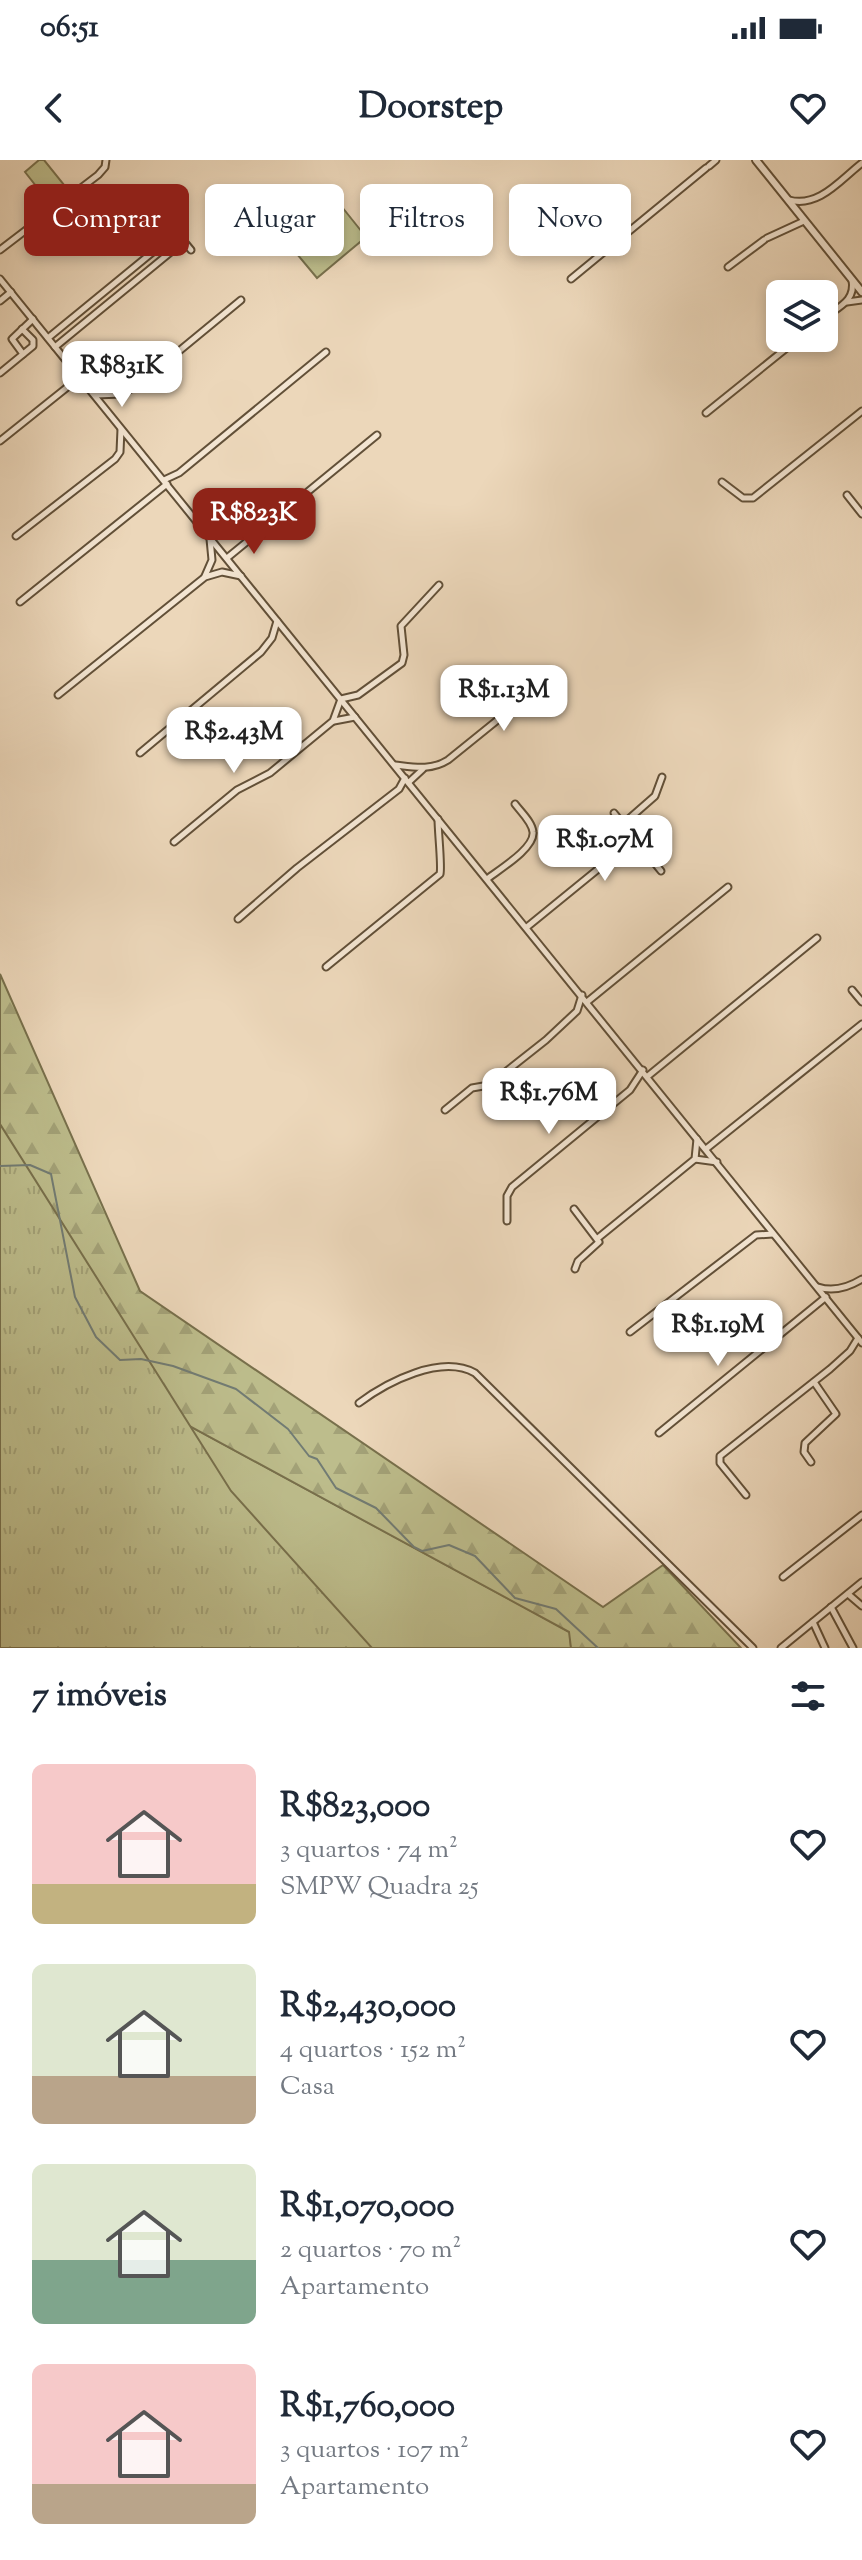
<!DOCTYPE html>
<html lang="pt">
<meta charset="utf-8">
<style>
:root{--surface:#fff;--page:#f6f6f7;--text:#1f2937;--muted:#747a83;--accent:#8f2418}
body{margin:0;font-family:"Sorts Mill Goudy",serif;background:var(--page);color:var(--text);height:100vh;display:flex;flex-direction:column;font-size:30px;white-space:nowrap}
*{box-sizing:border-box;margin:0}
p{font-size:26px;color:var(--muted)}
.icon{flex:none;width:44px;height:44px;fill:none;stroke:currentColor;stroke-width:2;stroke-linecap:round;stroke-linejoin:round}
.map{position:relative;height:1488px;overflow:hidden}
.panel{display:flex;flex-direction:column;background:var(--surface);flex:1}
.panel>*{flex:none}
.top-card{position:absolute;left:24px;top:24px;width:814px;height:72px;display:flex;gap:16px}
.tools{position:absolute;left:766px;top:120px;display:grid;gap:16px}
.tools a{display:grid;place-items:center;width:72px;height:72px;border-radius:12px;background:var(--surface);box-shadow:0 4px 12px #0003;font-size:40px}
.price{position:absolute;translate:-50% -68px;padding:0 18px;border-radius:16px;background:#fff;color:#222;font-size:26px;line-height:52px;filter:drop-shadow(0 2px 4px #0008)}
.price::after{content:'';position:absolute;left:50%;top:48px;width:24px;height:18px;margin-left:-12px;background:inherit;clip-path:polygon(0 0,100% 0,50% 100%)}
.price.current{background:var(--accent);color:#fff}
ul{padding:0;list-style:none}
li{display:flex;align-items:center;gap:24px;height:200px;padding:0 32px}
li span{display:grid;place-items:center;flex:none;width:224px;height:160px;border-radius:12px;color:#555}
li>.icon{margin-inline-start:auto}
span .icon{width:96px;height:96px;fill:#fffc;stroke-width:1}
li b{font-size:34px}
h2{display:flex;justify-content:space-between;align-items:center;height:96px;padding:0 32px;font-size:34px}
.chip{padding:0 28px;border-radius:12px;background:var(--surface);box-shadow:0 4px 12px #0003;font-size:28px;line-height:72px}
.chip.current{background:var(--accent);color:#fff}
.status{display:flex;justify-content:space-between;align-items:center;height:56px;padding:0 40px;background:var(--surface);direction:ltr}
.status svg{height:22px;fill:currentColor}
header{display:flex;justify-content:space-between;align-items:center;height:104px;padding:0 32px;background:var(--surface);font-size:36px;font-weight:800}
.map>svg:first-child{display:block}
</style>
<div class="status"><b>06:51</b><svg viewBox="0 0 49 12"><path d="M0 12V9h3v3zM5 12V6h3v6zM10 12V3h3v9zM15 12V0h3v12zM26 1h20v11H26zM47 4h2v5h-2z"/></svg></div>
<header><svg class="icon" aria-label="back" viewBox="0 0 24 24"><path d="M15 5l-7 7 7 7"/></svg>Doorstep<svg class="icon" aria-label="heart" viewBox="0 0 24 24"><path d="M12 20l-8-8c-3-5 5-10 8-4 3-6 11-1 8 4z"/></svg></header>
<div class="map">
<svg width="862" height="1488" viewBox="0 0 862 1488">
<defs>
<pattern id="forest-firs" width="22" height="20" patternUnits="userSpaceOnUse" patternTransform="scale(2)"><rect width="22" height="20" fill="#bdbd8c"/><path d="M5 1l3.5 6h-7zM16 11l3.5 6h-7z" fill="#a3a278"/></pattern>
<pattern id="park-tufts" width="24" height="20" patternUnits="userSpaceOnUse" patternTransform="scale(2)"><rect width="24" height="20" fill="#bdbd8c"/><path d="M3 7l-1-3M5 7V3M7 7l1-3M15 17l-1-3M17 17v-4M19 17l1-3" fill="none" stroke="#a3a278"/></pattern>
</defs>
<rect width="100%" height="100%" fill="#ecd7ba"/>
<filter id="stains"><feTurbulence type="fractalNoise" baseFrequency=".0025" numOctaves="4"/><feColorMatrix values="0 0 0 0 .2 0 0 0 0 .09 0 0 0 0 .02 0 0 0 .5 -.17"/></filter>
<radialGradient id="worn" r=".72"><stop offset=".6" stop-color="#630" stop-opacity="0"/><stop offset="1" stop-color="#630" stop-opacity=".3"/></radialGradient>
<!-- green -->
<g fill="#bdbd8c" stroke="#78704c" stroke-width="2">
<polygon points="39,0 44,0 69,31 51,45 25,12"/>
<polygon points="342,47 366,77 317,118 292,88"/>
<polygon points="103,1219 570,1472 571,1488 0,1488"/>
</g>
<!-- forest -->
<polygon fill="url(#forest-firs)" stroke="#78704c" stroke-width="2" points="0,814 140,1131 603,1447 663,1405 741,1488 571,1488 569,1472 103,1219 0,1227"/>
<!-- park -->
<polygon fill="url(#park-tufts)" stroke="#78704c" stroke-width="2" points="0,964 231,1331 372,1488 0,1488"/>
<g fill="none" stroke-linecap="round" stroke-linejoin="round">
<!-- stream -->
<polyline stroke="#727c74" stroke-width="2" points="0,1006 30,1005 51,1014 75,1137 96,1177 120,1200 141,1199 173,1206 236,1229 288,1269 309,1296 317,1299 336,1328 376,1348 414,1387 422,1391 449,1385 475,1396 515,1438 556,1449 598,1488"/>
<!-- minor casing -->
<g stroke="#625038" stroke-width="9">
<g id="minor">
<polyline points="709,6 716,0"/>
<path d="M 789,40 C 819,48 840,20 862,3"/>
<polyline points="161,54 191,90"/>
<polyline points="767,78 804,61"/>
<polyline points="0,90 98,15 105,7 106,0"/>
<polyline points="728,107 764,80"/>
<polyline points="0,119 862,1183"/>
<polyline points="571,119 706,8"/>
<polyline points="0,141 11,132"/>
<polyline points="847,142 862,140"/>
<path d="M 824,158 C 838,147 856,141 852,120"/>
<polyline points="48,178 176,73"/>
<polyline points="55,187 183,82"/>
<polyline points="23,194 12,179 33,159"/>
<polyline points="0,213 33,186 33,180 22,169"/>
<polyline points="95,235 122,234 139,224 241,140"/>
<polyline points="706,253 799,178"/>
<polyline points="0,281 80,217"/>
<polyline points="164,320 179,313 326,192"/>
<polyline points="722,322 743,338 753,338 862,251"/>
<polyline points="847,335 862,354"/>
<polyline points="16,376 115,299 120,292 121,269"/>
<polyline points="227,398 377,275"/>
<polyline points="205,416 212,400 210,379"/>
<polyline points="20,442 167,324"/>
<polyline points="58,535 205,417 222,412 241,416"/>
<polyline points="334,561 355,557"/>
<polyline points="140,593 261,492 272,478 277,461"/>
<path d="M 395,605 C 413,607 431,611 448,600 L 500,558 L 535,510"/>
<polyline points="409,622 423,609"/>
<polyline points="614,653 661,711"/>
<polyline points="623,664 655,636 662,617"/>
<polyline points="174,682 237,630 270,613 333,561 341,539 358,535 402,503 404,495 401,466 439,425"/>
<path d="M 487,719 C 500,709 535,688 533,672 C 532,662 521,652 515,644"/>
<polyline points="238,759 297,708 399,629 405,618"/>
<polyline points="527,767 635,679"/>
<path d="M 326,807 L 440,714 C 442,707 438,672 438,659"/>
<polyline points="852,830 862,842"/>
<polyline points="587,842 728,727"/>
<polyline points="648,916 817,778"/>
<polyline points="445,950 472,928 489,925 546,880 577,851 582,835"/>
<polyline points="706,989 862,864"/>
<polyline points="695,999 717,1002"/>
<polyline points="574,1049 599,1082 578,1101 575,1109"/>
<polyline points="507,1061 507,1036 512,1027 630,930 643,910"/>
<polyline points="598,1078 695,999 697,979"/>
<path d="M 818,1127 C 833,1132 849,1127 862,1119"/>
<polyline points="630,1172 756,1075 773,1074"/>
<path d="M 359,1243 C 387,1222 441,1194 475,1213 L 753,1488"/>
<polyline points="659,1273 826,1137"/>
<polyline points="811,1302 804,1292 805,1283 836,1254 814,1222"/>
<polyline points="746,1335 720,1303 720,1296 830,1209 850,1191 858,1178"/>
<polyline points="783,1417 862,1355"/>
<polyline points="848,1434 862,1446"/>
<polyline points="831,1447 853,1488"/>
<polyline points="813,1462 825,1488"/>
<polyline points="781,1488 862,1422"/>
</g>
</g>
<!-- tertiary casing -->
<g stroke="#625038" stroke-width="10">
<polyline id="tertiary" points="756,0 862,132"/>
</g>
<!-- minor -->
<use href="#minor" stroke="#f3e5d2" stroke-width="5"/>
<!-- tertiary -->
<use href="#tertiary" stroke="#f3e5d2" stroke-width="6"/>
</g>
<rect width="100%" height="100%" filter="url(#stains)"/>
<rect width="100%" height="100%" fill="url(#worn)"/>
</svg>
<div class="tools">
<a><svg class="icon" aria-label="layers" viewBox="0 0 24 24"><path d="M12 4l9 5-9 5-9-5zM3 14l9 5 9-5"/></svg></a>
</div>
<b class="price" style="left:122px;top:249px">R$831K</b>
<b class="price current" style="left:254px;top:396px">R$823K</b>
<b class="price" style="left:504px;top:573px">R$1.13M</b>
<b class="price" style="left:234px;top:615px">R$2.43M</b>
<b class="price" style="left:605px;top:723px">R$1.07M</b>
<b class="price" style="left:549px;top:976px">R$1.76M</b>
<b class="price" style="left:718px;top:1208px">R$1.19M</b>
<div class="top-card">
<a class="chip current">Comprar</a>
<a class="chip">Alugar</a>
<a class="chip">Filtros</a>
<a class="chip">Novo</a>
</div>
</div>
<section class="panel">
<h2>7 imóveis<svg class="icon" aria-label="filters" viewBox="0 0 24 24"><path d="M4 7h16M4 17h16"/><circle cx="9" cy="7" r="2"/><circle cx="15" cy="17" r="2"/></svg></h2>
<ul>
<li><span style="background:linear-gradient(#f6c9c9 75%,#c2b280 0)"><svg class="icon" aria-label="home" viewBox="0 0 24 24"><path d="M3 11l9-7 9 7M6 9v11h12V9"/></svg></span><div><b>R$823,000</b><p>3 quartos · 74 m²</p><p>SMPW Quadra 25</p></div><svg class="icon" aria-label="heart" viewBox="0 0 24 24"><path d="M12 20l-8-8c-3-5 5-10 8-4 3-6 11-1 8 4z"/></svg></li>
<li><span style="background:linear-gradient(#dfe7d0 70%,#b9a48a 0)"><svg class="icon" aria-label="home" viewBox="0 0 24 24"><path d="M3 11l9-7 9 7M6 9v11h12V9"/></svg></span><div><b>R$2,430,000</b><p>4 quartos · 152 m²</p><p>Casa</p></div><svg class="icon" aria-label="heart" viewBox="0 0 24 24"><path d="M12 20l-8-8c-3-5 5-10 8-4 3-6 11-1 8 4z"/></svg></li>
<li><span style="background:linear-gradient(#dfe7d0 60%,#7fa58c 0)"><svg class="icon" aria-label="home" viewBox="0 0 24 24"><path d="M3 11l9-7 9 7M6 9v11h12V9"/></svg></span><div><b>R$1,070,000</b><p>2 quartos · 70 m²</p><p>Apartamento</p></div><svg class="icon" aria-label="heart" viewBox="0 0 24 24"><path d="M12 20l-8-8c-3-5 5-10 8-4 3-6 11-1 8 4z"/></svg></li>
<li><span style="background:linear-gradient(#f6c9c9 75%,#b9a48a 0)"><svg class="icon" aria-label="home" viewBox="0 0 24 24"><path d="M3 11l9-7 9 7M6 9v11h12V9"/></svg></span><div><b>R$1,760,000</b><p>3 quartos · 107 m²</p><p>Apartamento</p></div><svg class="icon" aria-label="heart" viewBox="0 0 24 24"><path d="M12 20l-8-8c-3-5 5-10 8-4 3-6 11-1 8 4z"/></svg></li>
</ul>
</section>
